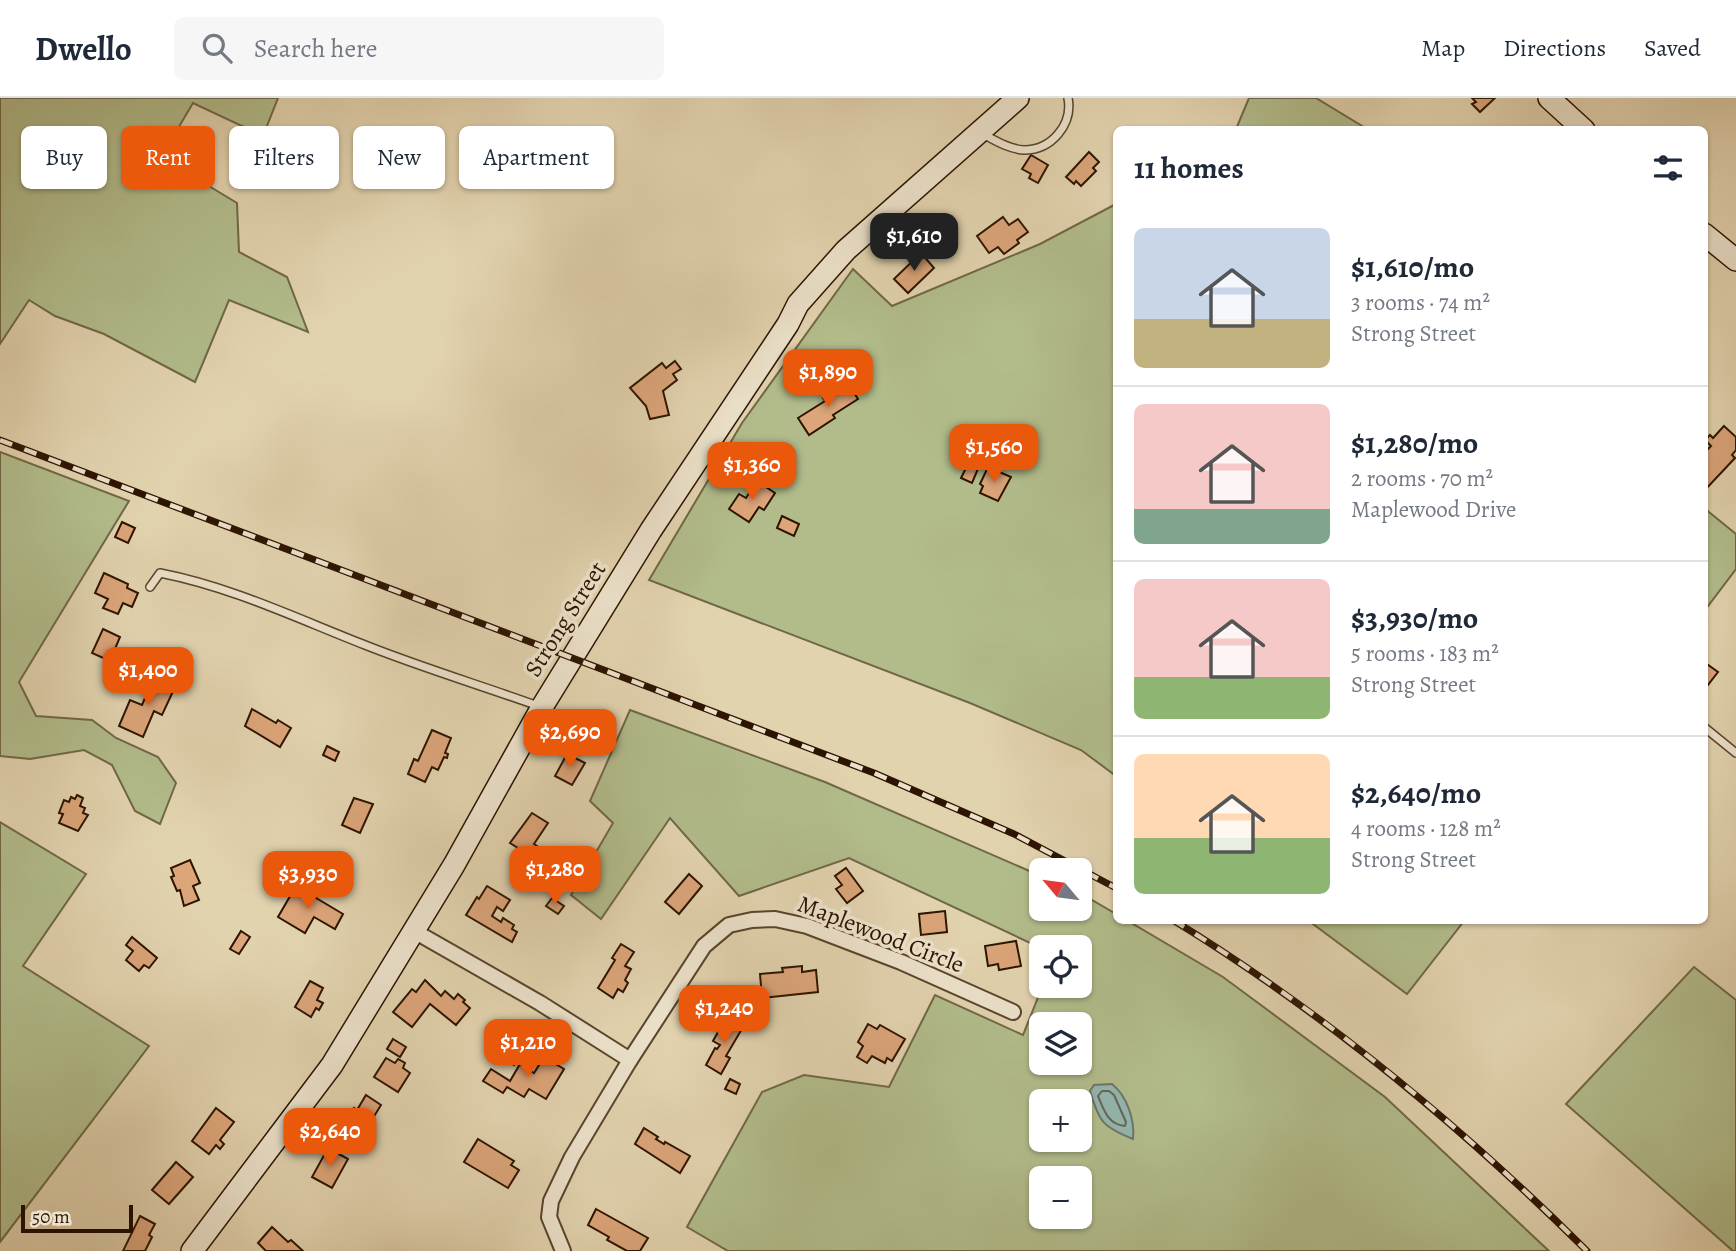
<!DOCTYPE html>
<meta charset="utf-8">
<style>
:root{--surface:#fff;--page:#f6f6f7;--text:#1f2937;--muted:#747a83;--line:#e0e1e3;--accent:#ea580c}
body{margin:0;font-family:Alegreya,serif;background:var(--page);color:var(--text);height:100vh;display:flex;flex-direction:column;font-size:26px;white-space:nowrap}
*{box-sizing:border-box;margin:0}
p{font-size:23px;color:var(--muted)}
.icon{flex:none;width:38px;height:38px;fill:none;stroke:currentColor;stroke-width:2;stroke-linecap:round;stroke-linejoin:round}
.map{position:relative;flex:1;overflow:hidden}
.details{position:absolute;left:1113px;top:28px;width:595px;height:798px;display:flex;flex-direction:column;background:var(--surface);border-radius:10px;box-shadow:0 2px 5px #0004}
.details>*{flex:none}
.guide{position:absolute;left:21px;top:28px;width:665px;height:63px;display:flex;gap:14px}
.needle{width:46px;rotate:299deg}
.fabs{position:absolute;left:1029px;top:760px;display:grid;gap:14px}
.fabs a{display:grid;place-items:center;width:63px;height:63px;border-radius:10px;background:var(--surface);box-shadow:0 2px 5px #0004;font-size:35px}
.scale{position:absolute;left:21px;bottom:18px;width:112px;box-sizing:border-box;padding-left:7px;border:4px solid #2d1401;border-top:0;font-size:19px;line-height:24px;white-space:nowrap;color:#2d1401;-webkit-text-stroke:5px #ece2cb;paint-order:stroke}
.price{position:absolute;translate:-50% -60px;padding:0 16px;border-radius:14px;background:var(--accent);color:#fff;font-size:23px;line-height:46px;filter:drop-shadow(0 2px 4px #0008)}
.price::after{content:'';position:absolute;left:50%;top:42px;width:21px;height:16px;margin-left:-10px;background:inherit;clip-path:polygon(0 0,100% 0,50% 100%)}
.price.on{background:#222;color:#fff}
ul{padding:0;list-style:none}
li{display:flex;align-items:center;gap:21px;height:175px;padding:0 21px}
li+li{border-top:2px solid var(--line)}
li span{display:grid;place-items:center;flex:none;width:196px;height:140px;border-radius:10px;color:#555}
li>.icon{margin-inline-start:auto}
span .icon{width:84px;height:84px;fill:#fffc;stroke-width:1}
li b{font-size:30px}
h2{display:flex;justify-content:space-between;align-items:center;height:84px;padding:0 21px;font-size:30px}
.pill{padding:0 24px;border-radius:10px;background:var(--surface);box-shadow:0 2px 5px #0004;font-size:24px;line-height:63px}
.pill.on{background:var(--accent);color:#fff}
header{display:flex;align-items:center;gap:42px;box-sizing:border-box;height:98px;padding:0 35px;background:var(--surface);border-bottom:2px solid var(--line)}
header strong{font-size:33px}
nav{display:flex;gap:38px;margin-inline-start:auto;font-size:24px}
.search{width:490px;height:63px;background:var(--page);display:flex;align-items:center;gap:18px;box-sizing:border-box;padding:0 24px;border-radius:10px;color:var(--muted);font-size:26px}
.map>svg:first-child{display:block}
</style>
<header>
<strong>Dwello</strong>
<div class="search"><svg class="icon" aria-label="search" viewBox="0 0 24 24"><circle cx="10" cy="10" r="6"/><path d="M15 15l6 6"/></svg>Search here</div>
<nav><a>Map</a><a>Directions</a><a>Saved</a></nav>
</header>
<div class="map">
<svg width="1736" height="1153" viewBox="0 0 1736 1153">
<rect width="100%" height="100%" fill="#e2d3af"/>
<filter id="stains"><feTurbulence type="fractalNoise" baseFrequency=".00286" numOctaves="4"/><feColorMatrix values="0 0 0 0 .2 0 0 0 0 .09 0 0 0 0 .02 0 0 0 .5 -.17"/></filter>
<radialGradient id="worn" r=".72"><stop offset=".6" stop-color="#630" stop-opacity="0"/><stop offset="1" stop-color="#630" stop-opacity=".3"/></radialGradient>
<!-- green -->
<g fill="#b2bc8b" stroke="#706846" stroke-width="2" fill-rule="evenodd">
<polygon points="0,0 278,0 263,38 193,5 161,59 237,105 239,154 287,179 308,234 229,202 195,284 104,236 55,218 29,202 0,246"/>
<polygon points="1249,0 1316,0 1367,31 1236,31"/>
<polygon points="1116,106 1116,678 1081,652 970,605 649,482 742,325 853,171 892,208 1040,146"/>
<polygon points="0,354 129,403 19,584 36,618 92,622 116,640 158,659 176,685 160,726 135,713 112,667 84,652 30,661 0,658"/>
<polygon points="1704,410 1736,436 1736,471 1705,512"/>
<path d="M 630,612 L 825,684 L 1041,778 L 1041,810 L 1080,810 L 1080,795 L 1116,816 L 1116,822 L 1128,823 L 1223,879 L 1385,999 L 1549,1153 L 728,1153 L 687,1129 L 762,994 L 804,977 L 889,989 L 935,897 L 1023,937 L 1043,887 L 1080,887 L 1080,849 L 1041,850 L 849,760 L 739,798 L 670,720 L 601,821 L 571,797 L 613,725 L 590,703 ZM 1041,926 L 1080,926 L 1080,964 L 1041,964 ZM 1041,1003 L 1080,1003 L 1080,1041 L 1041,1041 ZM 1041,1080 L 1080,1080 L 1080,1118 L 1041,1118 Z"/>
<polygon points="0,724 86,776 23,868 149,948 0,1144"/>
<polygon points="1309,823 1464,823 1407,896"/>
<polygon points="1694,869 1736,902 1736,1153 1733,1153 1566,1006"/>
</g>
<!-- water -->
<path fill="#95b7b1" stroke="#6b766b" stroke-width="2" d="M 1112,986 C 1127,998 1135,1022 1133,1041 C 1103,1029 1099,1024 1090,993 L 1094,987 Z"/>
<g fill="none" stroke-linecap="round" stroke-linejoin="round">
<!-- shore -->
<path stroke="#616659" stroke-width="2" d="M 1102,993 L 1109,993 L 1114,997 L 1126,1024 L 1125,1028 C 1108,1027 1104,1012 1098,998 Z"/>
</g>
<!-- building -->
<g fill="#dca57a" stroke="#2d1401" stroke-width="2">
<polygon points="1472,0 1495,0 1480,14 1472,6 1476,4"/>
<polygon points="1089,54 1099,64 1093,70 1096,73 1081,88 1076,83 1074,86 1066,79"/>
<polygon points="1031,57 1048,67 1038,85 1029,80 1031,76 1022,71"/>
<polygon points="1003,119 1009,127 1018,121 1028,134 1017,142 1019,145 1004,156 998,149 989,155 977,138"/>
<polygon points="921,155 934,170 908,195 894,181"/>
<polygon points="675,263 681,271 673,276 677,282 663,293 669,317 650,321 646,308 630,290 662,265 666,270"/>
<polygon points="847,284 858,301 833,317 835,320 809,337 798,320 825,303 823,300"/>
<polygon points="1724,328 1736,339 1736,352 1732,357 1735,360 1704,393 1704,355 1711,348 1705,342 1710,337 1713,340"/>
<polygon points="964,358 980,366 972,385 961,380 967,368 960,365"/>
<polygon points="988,369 1011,379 998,403 980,395 983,388 980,386"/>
<polygon points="757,383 775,395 764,412 759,409 749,424 729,411 739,396 746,400"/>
<polygon points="782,418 799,426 794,438 777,430"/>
<polygon points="122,424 135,430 128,445 115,439"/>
<polygon points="104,475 128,486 127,490 138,495 132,509 123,505 118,516 103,510 108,501 95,495"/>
<polygon points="103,531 120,539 110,563 92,555"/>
<polygon points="1704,564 1718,574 1704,592"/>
<polygon points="155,577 176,587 162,617 154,613 143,639 119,628 130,602 142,607"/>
<polygon points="252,611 276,625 278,622 291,630 280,649 245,628"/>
<polygon points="432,632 451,640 445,655 448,656 447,660 444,659 438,672 432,669 425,684 408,676 414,661 418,663"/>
<polygon points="327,648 339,654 335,663 323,657"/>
<polygon points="567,656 585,665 572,687 555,678"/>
<polygon points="77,697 83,700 80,708 85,710 83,715 88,717 78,733 59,725 63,716 59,715 64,702 69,704 71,699 75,701"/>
<polygon points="354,700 373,706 360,735 342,727"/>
<polygon points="532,715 548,725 534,746 537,748 531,758 510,745"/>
<polygon points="190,762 200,785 193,788 199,802 184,808 180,792 177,793 171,779 174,778 171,770"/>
<polygon points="846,770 863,793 847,805 836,791 842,787 835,778"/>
<polygon points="689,776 702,788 679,816 665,804"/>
<polygon points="296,788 343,816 335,831 314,819 305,835 278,819"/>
<polygon points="487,788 510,802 503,813 497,809 492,818 501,824 503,820 514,827 512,831 517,834 512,844 466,817 477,799 479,801"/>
<polygon points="552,800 564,808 558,816 546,808"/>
<polygon points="945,813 947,834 921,837 919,816"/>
<polygon points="241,833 250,839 239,856 230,851"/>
<polygon points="132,839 157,860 149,870 144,867 139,873 126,862 133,853 126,847"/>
<polygon points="1016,843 1021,868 999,872 998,866 988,868 985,848"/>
<polygon points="621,846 634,854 625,868 631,871 625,882 628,885 623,894 618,891 613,900 598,890 615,862 612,860"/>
<polygon points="802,868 802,874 816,872 818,894 762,900 760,876 783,874 782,870"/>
<polygon points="425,882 441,898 445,893 454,901 458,896 465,902 463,904 470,910 456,927 430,906 412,929 393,914 412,891 416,894"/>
<polygon points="310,883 323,890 317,902 323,905 319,912 316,910 311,919 295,909"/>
<polygon points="726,920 743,929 726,958 730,960 721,976 706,967 715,950 717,951 720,947 713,943"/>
<polygon points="868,926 877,931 880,927 905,941 892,963 887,960 885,965 872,958 867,965 857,959 863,948 858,944"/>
<polygon points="393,941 406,949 400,959 387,951"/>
<polygon points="512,950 522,956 514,967 505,961"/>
<polygon points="544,959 564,971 546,1001 529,991 524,999 507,989 503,995 483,983 491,971 510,983 520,966 534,975"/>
<polygon points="386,960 395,965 398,961 405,965 403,970 410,975 398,994 374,979"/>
<polygon points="730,981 740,986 736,996 725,991"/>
<polygon points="366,997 381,1007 357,1046 339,1035 354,1010 357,1012"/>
<polygon points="216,1010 234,1024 220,1042 224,1046 220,1051 216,1047 209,1056 192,1043"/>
<polygon points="644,1030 658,1039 656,1041 664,1046 665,1044 690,1058 680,1075 635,1046"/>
<polygon points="478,1041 514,1063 511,1067 519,1072 508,1090 464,1064"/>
<polygon points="328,1050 348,1061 332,1090 312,1079"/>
<polygon points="176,1064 193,1079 169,1106 152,1092"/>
<polygon points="596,1111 648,1140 640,1153 627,1153 607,1142 609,1139 588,1127"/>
<polygon points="140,1118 155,1126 149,1137 152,1139 145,1153 123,1153"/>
<polygon points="272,1129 288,1144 291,1142 303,1153 266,1153 258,1145"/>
</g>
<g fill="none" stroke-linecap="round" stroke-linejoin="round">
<!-- lane casing -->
<g stroke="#5a442c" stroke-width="10">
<g id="lane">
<path d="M 983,36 C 996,43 1009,51 1024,52 C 1052,52 1073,26 1068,0"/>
<path d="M 150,489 L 160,475 C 232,489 298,521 365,547 C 423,570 483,588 541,609"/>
<polyline points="1704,629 1736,655"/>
</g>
</g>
<!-- street casing -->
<g stroke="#5a442c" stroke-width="18">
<g id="street">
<polyline points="414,833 540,905 630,962 572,1059 551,1103 549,1119 563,1153"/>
<polyline points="630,962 704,848 729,827 752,822 775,821 807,828 901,864 1013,914"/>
</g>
</g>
<!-- secondary casing -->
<g stroke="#2d1401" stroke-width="24">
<g id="secondary">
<polyline points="1549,0 1584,32"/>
<polyline points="1704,136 1736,162"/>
<polyline points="192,1153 332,967 454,767 542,609 651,432 788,226 798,206 846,152 1018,0"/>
</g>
</g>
<!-- lane -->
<use href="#lane" stroke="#ece2cb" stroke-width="7"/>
<!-- street -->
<use href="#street" stroke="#ece2cb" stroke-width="14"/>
<!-- secondary -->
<use href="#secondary" stroke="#ece2cb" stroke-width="21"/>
<!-- rail casing -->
<g stroke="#2d1401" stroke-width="7">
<g id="rail">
<polyline points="0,342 874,675 1014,736 1116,790"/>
<path d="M 1173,822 C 1326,916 1460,1027 1587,1153"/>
</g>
</g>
<!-- rail -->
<use href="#rail" stroke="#ece2cb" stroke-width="4.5" stroke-dasharray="13" stroke-linecap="butt"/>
</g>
<g text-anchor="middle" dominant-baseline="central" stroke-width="7" stroke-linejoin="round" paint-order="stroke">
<!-- street labels -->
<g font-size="24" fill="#2d1401" stroke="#ece2cb">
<text transform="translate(565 521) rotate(-58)">Strong Street</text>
<text transform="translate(881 836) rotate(21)">Maplewood Circle</text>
</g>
</g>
<rect width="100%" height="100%" filter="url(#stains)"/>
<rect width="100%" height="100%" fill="url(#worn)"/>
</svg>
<div class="fabs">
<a><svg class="needle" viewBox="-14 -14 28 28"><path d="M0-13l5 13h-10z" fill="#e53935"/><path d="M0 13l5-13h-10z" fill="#747a83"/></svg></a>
<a><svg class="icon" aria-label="locate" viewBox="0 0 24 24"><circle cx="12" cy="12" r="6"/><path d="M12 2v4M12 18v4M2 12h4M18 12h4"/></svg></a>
<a><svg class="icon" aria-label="layers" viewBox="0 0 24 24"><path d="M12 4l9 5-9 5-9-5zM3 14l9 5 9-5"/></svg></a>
<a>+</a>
<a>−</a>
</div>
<div class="scale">50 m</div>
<b class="price on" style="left:914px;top:175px">$1,610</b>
<b class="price" style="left:828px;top:311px">$1,890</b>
<b class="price" style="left:994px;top:386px">$1,560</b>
<b class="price" style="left:752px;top:404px">$1,360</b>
<b class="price" style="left:148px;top:609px">$1,400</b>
<b class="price" style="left:570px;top:671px">$2,690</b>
<b class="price" style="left:555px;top:808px">$1,280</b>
<b class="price" style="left:308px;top:813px">$3,930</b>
<b class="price" style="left:724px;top:947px">$1,240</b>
<b class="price" style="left:528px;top:981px">$1,210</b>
<b class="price" style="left:330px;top:1070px">$2,640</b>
<div class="guide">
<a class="pill">Buy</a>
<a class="pill on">Rent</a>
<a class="pill">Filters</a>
<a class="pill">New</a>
<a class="pill">Apartment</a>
</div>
<section class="details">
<h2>11 homes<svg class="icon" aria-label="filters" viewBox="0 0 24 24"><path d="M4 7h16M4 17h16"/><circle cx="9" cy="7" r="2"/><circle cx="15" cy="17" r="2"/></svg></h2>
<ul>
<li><span style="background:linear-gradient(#c9d6e8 65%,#c2b280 0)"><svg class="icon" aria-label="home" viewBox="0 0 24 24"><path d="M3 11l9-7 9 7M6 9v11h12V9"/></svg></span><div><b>$1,610/mo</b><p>3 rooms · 74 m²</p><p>Strong Street</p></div></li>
<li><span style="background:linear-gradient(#f6c9c9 75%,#7fa58c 0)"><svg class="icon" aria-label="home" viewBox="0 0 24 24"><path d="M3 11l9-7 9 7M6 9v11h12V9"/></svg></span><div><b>$1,280/mo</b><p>2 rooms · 70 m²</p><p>Maplewood Drive</p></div></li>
<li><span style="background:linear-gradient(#f6c9c9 70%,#8fb573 0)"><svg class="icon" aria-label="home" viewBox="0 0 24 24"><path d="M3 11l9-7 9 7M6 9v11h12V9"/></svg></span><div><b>$3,930/mo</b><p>5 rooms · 183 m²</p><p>Strong Street</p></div></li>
<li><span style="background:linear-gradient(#ffd9b3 60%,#8fb573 0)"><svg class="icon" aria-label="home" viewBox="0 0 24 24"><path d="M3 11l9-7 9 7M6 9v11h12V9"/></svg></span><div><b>$2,640/mo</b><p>4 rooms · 128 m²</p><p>Strong Street</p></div></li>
</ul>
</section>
</div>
